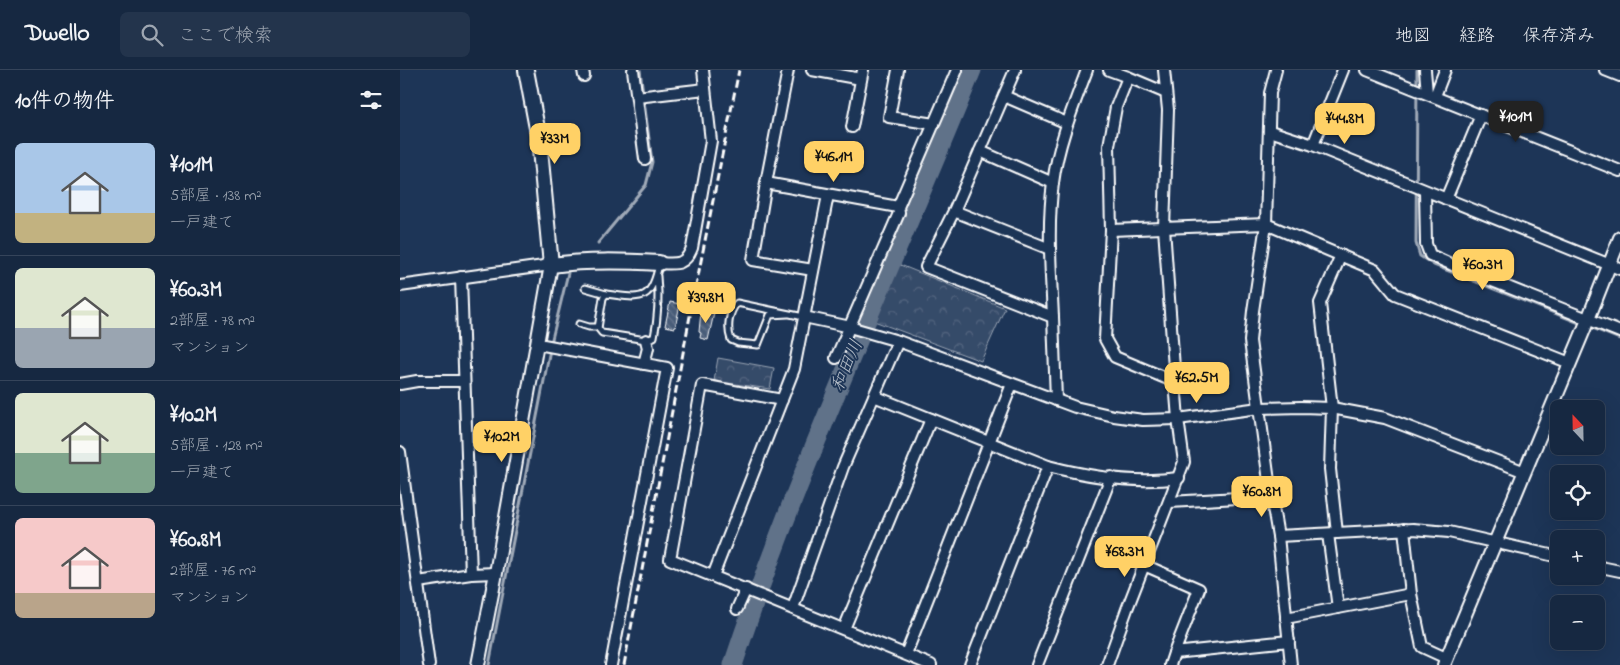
<!DOCTYPE html>
<html lang="ja">
<meta charset="utf-8">
<style>
:root{--surface:#162841;--page:#23344c;--text:#f1f3f6;--muted:#9ea6b1;--line:#35445a;--accent:#ffd166}
body{margin:0;font-family:"Indie Flower","Klee One",sans-serif;background:var(--page);color:var(--text);height:100vh;display:flex;flex-direction:column;font-size:19px;white-space:nowrap}
*{box-sizing:border-box;margin:0}
p{font-size:16px;color:var(--muted)}
.icon{flex:none;width:28px;height:28px;fill:none;stroke:currentColor;stroke-width:2;stroke-linecap:round;stroke-linejoin:round}
.map{position:relative;flex:1;overflow:hidden}
.drawer{display:flex;flex-direction:column;background:var(--surface);width:400px}
.drawer>*{flex:none}
.needle{width:32px;rotate:338deg}
.fabs{position:absolute;left:1150px;top:330px;display:grid;gap:10px}
.fabs a{display:grid;place-items:center;width:55px;height:55px;border-radius:8px;background:var(--surface);box-shadow:0 5px 20px #0002,0 0 0 1px var(--line);font-size:25px}
.price{position:absolute;translate:-50% -42px;padding:0 11px;border-radius:10px;background:var(--accent);color:#111;font-size:16px;line-height:32px;filter:drop-shadow(0 1px 2px #0008)}
.price::after{content:'';position:absolute;left:50%;top:30px;width:15px;height:11px;margin-left:-8px;background:inherit;clip-path:polygon(0 0,100% 0,50% 100%)}
.price.selected{background:#222;color:#fff}
ul{padding:0;list-style:none}
li{display:flex;align-items:center;gap:15px;height:125px;padding:0 15px}
li+li{border-top:1px solid var(--line)}
li span{display:grid;place-items:center;flex:none;width:140px;height:100px;border-radius:8px;color:#555}
li>.icon{margin-inline-start:auto}
span .icon{width:60px;height:60px;fill:#fffc;stroke-width:1}
li b{font-size:21px}
h2{display:flex;justify-content:space-between;align-items:center;height:60px;padding:0 15px;font-size:21px}
header{display:flex;align-items:center;gap:30px;box-sizing:border-box;height:70px;padding:0 25px;background:var(--surface);border-bottom:1px solid var(--line)}
header strong{font-size:24px}
nav{display:flex;gap:28px;margin-inline-start:auto;font-size:18px}
.search{width:350px;height:45px;background:var(--page);display:flex;align-items:center;gap:12px;box-sizing:border-box;padding:0 18px;border-radius:8px;color:var(--muted);font-size:19px}
main{display:flex;flex:1;min-height:0}
.map>svg:first-child{display:block}
</style>
<header>
<strong>Dwello</strong>
<div class="search"><svg class="icon" aria-label="search" viewBox="0 0 24 24"><circle cx="10" cy="10" r="6"/><path d="M15 15l6 6"/></svg>ここで検索</div>
<nav><a>地図</a><a>経路</a><a>保存済み</a></nav>
</header>
<main>
<section class="drawer">
<h2>10件の物件<svg class="icon" aria-label="filters" viewBox="0 0 24 24"><path d="M4 7h16M4 17h16"/><circle cx="9" cy="7" r="2"/><circle cx="15" cy="17" r="2"/></svg></h2>
<ul>
<li><span style="background:linear-gradient(#a9c7e8 70%,#c2b280 0)"><svg class="icon" aria-label="home" viewBox="0 0 24 24"><path d="M3 11l9-7 9 7M6 9v11h12V9"/></svg></span><div><b>¥101M</b><p>5部屋 · 138 m²</p><p>一戸建て</p></div></li>
<li><span style="background:linear-gradient(#dfe7d0 60%,#9aa5b1 0)"><svg class="icon" aria-label="home" viewBox="0 0 24 24"><path d="M3 11l9-7 9 7M6 9v11h12V9"/></svg></span><div><b>¥60.3M</b><p>2部屋 · 78 m²</p><p>マンション</p></div></li>
<li><span style="background:linear-gradient(#dfe7d0 60%,#7fa58c 0)"><svg class="icon" aria-label="home" viewBox="0 0 24 24"><path d="M3 11l9-7 9 7M6 9v11h12V9"/></svg></span><div><b>¥102M</b><p>5部屋 · 128 m²</p><p>一戸建て</p></div></li>
<li><span style="background:linear-gradient(#f6c9c9 75%,#b9a48a 0)"><svg class="icon" aria-label="home" viewBox="0 0 24 24"><path d="M3 11l9-7 9 7M6 9v11h12V9"/></svg></span><div><b>¥60.8M</b><p>2部屋 · 76 m²</p><p>マンション</p></div></li>
</ul>
</section>
<div class="map">
<svg width="1220" height="595" viewBox="0 0 1220 595">
<defs>
<pattern id="park-crowns" width="20" height="18" patternUnits="userSpaceOnUse" patternTransform="scale(1.25)"><rect width="20" height="18" fill="#364b69"/><path d="M2 6a3 3 0 1 1 6 0M12 15a3 3 0 1 1 6 0" fill="none" stroke="#546680"/></pattern>
<pattern id="building-back-hatch" width="6" height="6" patternUnits="userSpaceOnUse" patternTransform="scale(1.25)"><rect width="6" height="6" fill="#4a5d79"/><path d="M-1 5l2 2M0 0l6 6M5-1l2 2" fill="none" stroke="#65758d"/></pattern>
</defs>
<rect width="100%" height="100%" fill="#1d3557"/>
<filter id="ink" filterUnits="userSpaceOnUse"><feTurbulence type="fractalNoise" baseFrequency=".02" numOctaves="2"/><feDisplacementMap in="SourceGraphic" scale="10" xChannelSelector="R" yChannelSelector="G"/><feConvolveMatrix kernelMatrix="1 2 1 2 8 2 1 2 1" color-interpolation-filters="sRGB"/></filter>
<g filter="url(#ink)">
<!-- park -->
<g fill="url(#park-crowns)" stroke="#9aa5b4">
<polygon points="498,194 605,238 581,291 474,251"/>
<polygon points="318,288 374,298 370,319 314,311"/>
</g>
<g fill="none" stroke-linecap="round" stroke-linejoin="round">
<!-- stream -->
<g stroke="#a0aab8" stroke-width="3">
<polyline points="1017,0 1016,173 1020,186 1034,195 1182,254"/>
<polyline points="198,173 246,115 252,92 240,0"/>
<polyline points="1188,256 1220,269"/>
<polyline points="89,595 152,269 168,203"/>
</g>
<!-- river -->
<path stroke="#617289" stroke-width="19" d="M 333,595 C 400,392 492,198 572,0"/>
</g>
<!-- building -->
<g fill="url(#building-back-hatch)" stroke="#fff">
<polygon points="270,232 280,234 275,258 265,256"/>
<polygon points="301,241 314,243 308,270 300,268 301,263 299,262"/>
</g>
<g fill="none" stroke-linecap="round" stroke-linejoin="round">
<!-- service casing -->
<g stroke="#fff" stroke-width="9">
<g id="service">
<path d="M 257,206 C 259,226 258,248 254,267 L 246,270 L 202,263 L 198,258 L 203,228 L 206,224 C 240,228 251,234 259,194"/>
<polyline points="185,218 206,224"/>
<path d="M 388,244 L 370,245 L 358,275 L 338,273 L 331,270 C 327,259 328,243 337,233 L 404,247"/>
<polyline points="179,254 189,257 198,257"/>
</g>
</g>
<!-- minor casing -->
<g stroke="#fff" stroke-width="14">
<g id="minor">
<polyline points="183,0 184,6"/>
<polyline points="233,0 245,89"/>
<polyline points="388,0 366,113 353,190 413,200"/>
<polyline points="412,0 461,9"/>
<polyline points="498,0 489,47 534,54"/>
<path d="M 615,0 L 554,141 L 526,197 L 653,247 C 651,203 647,157 653,113 C 658,74 673,37 687,0"/>
<polyline points="709,0 728,7"/>
<polyline points="764,0 768,40 764,158 775,312"/>
<polyline points="876,0 870,23 866,154 853,241 850,271 871,426 878,466 891,595"/>
<polyline points="967,0 1220,101"/>
<polyline points="1025,0 1027,23"/>
<polyline points="1205,0 1220,6"/>
<polyline points="604,26 667,53"/>
<polyline points="1035,26 1045,0"/>
<polyline points="237,27 305,19"/>
<polyline points="452,57 463,0"/>
<polyline points="870,61 913,75 1220,199"/>
<polyline points="913,75 943,0"/>
<polyline points="580,81 653,113"/>
<polyline points="366,113 498,137"/>
<polyline points="1025,121 1026,174 1030,185 1055,196 1220,262"/>
<polyline points="1046,129 1081,45"/>
<polyline points="554,141 650,179"/>
<polyline points="711,160 866,154 975,200 995,224 1170,293"/>
<path d="M 259,193 C 276,194 285,196 292,178 L 311,71 L 303,0"/>
<polyline points="61,207 71,504"/>
<polyline points="0,216 151,195"/>
<polyline points="404,247 446,256 498,271 675,337 714,346 743,350 778,349 859,338 901,337 932,338 985,348 1125,402"/>
<polyline points="653,247 656,330"/>
<polyline points="138,274 267,298 211,595"/>
<polyline points="436,288 499,143 498,137 557,0"/>
<polyline points="244,294 248,278 246,270"/>
<polyline points="0,314 17,311 64,311"/>
<path d="M 474,326 L 648,396 C 690,407 736,414 779,408"/>
<polyline points="382,330 302,315 270,489 531,595"/>
<polyline points="0,382 29,595"/>
<polyline points="770,432 871,426"/>
<polyline points="937,463 930,399 932,338 920,233 941,185"/>
<polyline points="928,464 938,538"/>
<polyline points="878,466 1013,459 1049,462 1159,487"/>
<polyline points="744,495 799,519 774,583 889,571"/>
<polyline points="1196,496 1220,501"/>
<polyline points="313,506 394,299 428,125"/>
<polyline points="18,512 71,504 96,503"/>
<polyline points="1011,524 1022,577 1046,588"/>
<polyline points="393,538 443,397 498,271"/>
<polyline points="337,539 346,519"/>
<polyline points="886,548 1011,524 1004,459"/>
<polyline points="444,559 531,349"/>
<polyline points="506,584 612,314"/>
<polyline points="570,595 648,396"/>
<polyline points="637,595 711,407"/>
<polyline points="707,595 727,539 784,392 778,349 775,312 715,287 705,269 711,160 709,76 716,37 728,7 766,23"/>
<polyline points="770,595 774,583"/>
</g>
</g>
<!-- tertiary casing -->
<g stroke="#fff" stroke-width="16">
<g id="tertiary">
<polyline points="78,595 96,503 151,195"/>
<polyline points="1044,595 1183,262 1220,168"/>
</g>
</g>
<!-- secondary casing -->
<g stroke="#fff" stroke-width="18">
<path id="secondary" d="M 126,0 L 139,69 L 151,195 C 187,190 222,191 259,193"/>
</g>
<!-- service -->
<use href="#service" stroke="#1d3557" stroke-width="5"/>
<!-- minor -->
<use href="#minor" stroke="#1d3557" stroke-width="10"/>
<!-- tertiary -->
<use href="#tertiary" stroke="#1d3557" stroke-width="12"/>
<!-- secondary -->
<use href="#secondary" stroke="#1d3557" stroke-width="14"/>
<!-- rail -->
<polyline stroke="#fff" stroke-width="3" stroke-dasharray="8 4" stroke-linecap="butt" points="224,595 290,246 339,0"/>
</g>
</g>
<g text-anchor="middle" dominant-baseline="central" stroke-width="4" stroke-linejoin="round" paint-order="stroke">
<!-- water labels -->
<g font-size="18" font-style="italic" fill="#b8c0ca" stroke="#1d3557">
<text transform="translate(448 296) rotate(-67)">和田川</text>
</g>
</g>
</svg>
<div class="fabs">
<a><svg class="needle" viewBox="-14 -14 28 28"><path d="M0-13l5 13h-10z" fill="#e53935"/><path d="M0 13l5-13h-10z" fill="#9ea6b1"/></svg></a>
<a><svg class="icon" aria-label="locate" viewBox="0 0 24 24"><circle cx="12" cy="12" r="6"/><path d="M12 2v4M12 18v4M2 12h4M18 12h4"/></svg></a>
<a>+</a>
<a>−</a>
</div>
<b class="price selected" style="left:1116px;top:73px">¥101M</b>
<b class="price" style="left:945px;top:75px">¥44.8M</b>
<b class="price" style="left:155px;top:95px">¥33M</b>
<b class="price" style="left:434px;top:113px">¥46.1M</b>
<b class="price" style="left:1083px;top:221px">¥60.3M</b>
<b class="price" style="left:306px;top:254px">¥39.8M</b>
<b class="price" style="left:797px;top:334px">¥62.5M</b>
<b class="price" style="left:102px;top:393px">¥102M</b>
<b class="price" style="left:862px;top:448px">¥60.8M</b>
<b class="price" style="left:725px;top:508px">¥68.3M</b>
</div>
</main>
